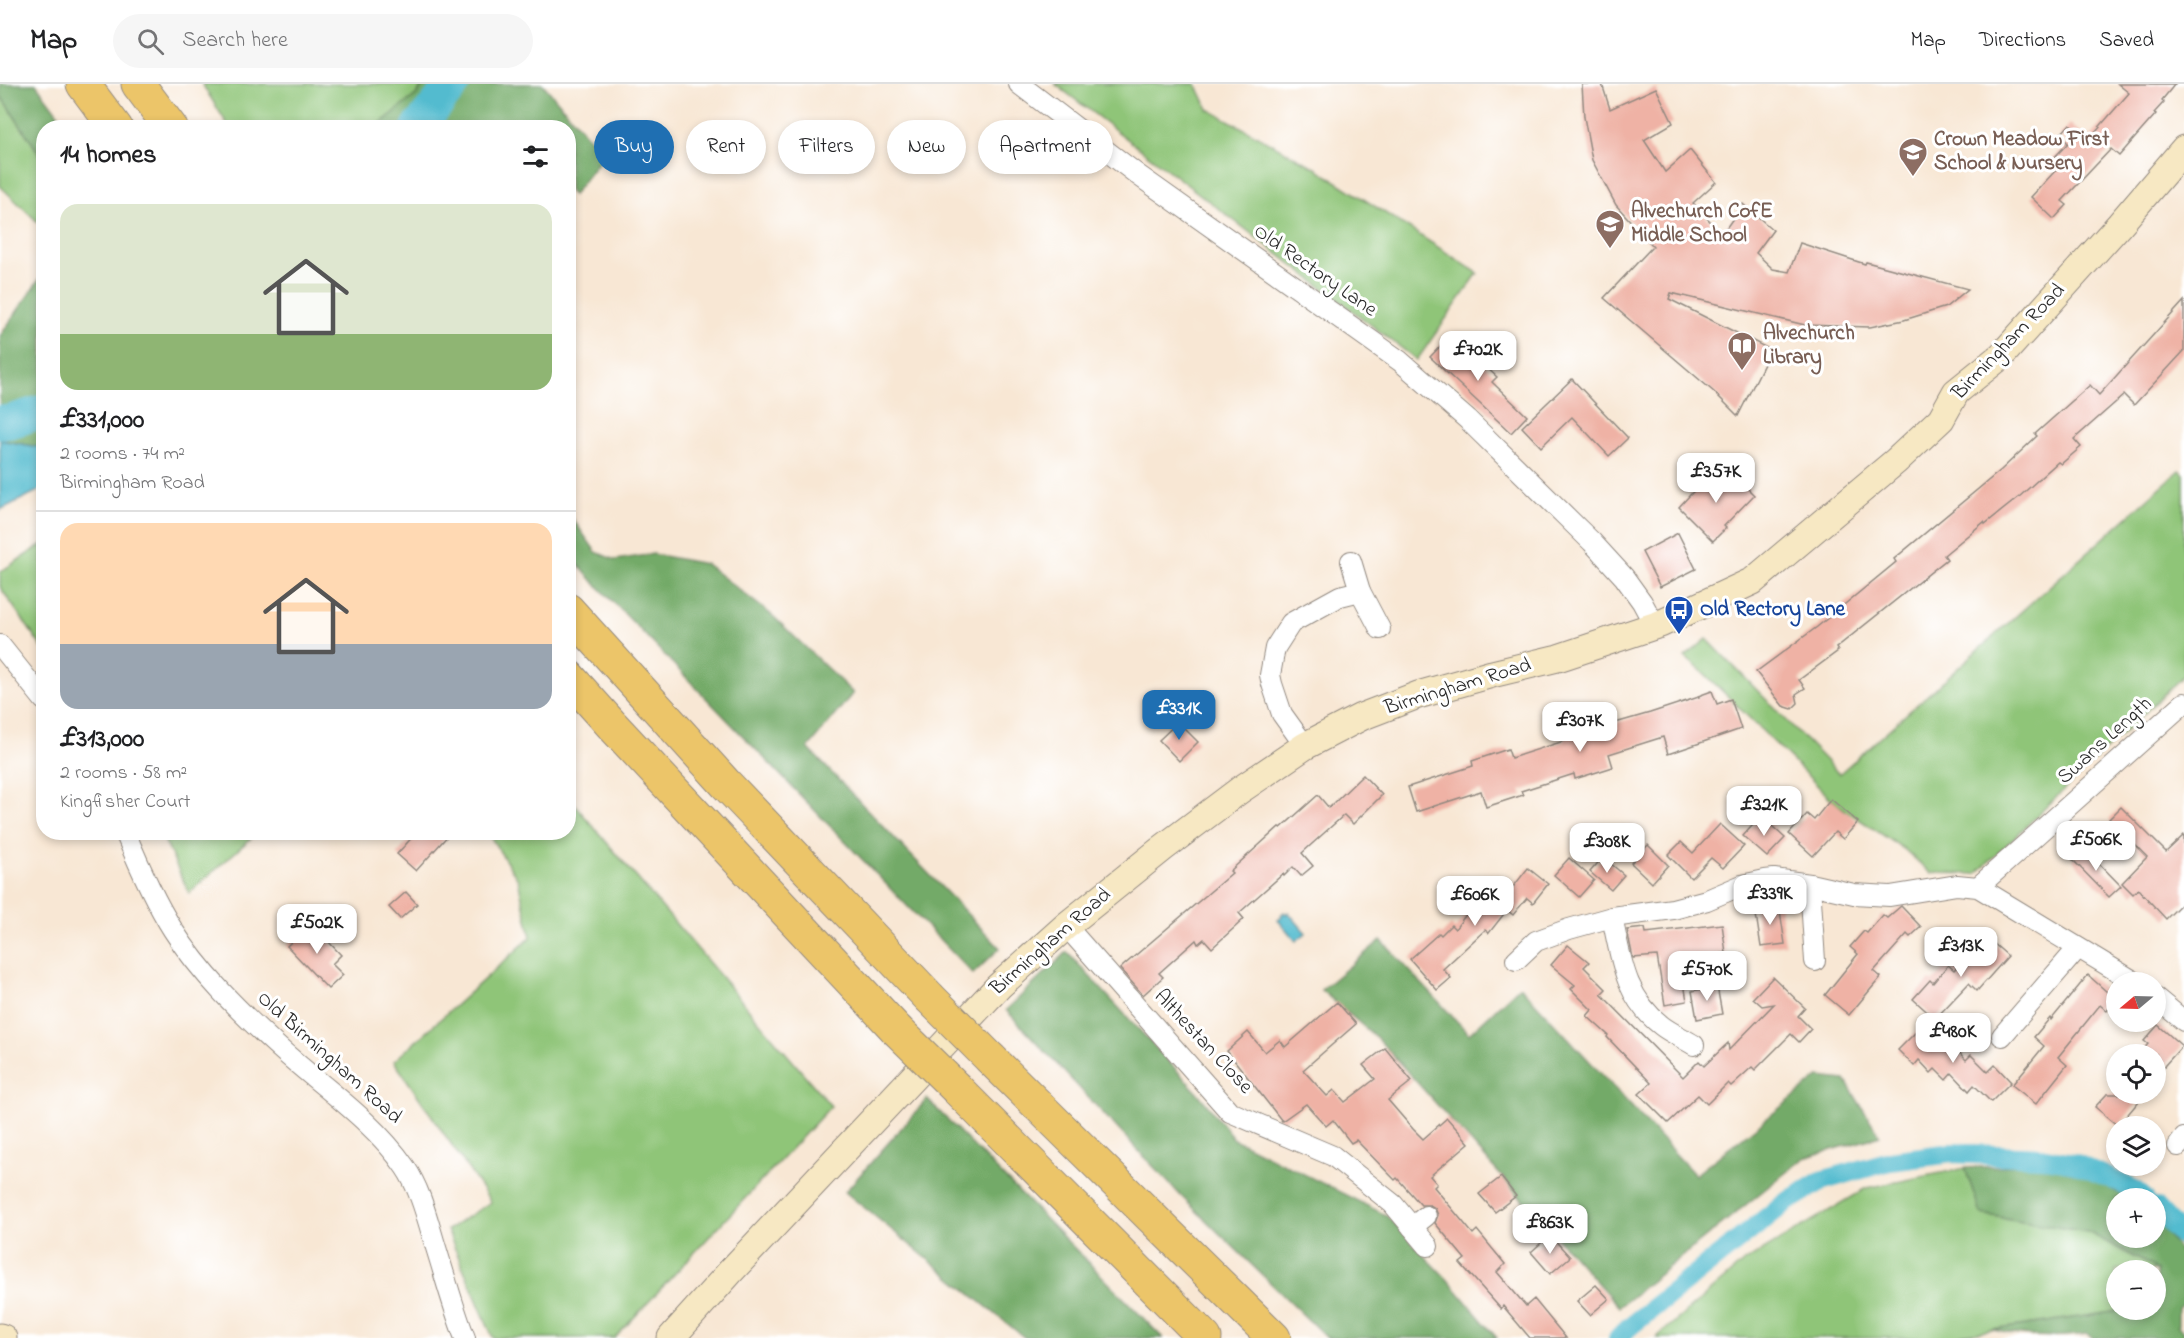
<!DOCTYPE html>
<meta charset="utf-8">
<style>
:root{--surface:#fff;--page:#f6f6f6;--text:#202124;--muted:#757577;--line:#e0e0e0;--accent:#1f6fb2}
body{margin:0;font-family:"Indie Flower",sans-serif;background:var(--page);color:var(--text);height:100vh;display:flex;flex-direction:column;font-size:22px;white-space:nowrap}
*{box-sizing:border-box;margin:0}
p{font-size:20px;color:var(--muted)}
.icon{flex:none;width:33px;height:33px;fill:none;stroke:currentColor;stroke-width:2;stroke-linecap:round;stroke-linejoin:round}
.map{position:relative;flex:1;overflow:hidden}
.details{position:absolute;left:36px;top:36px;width:540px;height:720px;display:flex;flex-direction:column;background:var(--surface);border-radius:24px;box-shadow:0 3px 9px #0003}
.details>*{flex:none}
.guide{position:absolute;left:594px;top:36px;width:570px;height:54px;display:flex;gap:12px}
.needle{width:39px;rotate:251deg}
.tools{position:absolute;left:2106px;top:888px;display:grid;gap:12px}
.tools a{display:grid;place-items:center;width:60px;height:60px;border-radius:50%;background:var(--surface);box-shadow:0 3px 9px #0003;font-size:30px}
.price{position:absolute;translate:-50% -51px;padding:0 14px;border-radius:12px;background:#fff;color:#222;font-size:20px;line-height:39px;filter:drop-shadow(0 2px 3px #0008)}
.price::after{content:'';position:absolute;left:50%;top:36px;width:18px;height:14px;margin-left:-9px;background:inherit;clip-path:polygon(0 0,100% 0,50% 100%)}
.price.active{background:var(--accent);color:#fff}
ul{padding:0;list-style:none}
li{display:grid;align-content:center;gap:12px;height:318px;padding:0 24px}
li+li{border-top:2px solid var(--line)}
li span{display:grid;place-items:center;height:186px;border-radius:18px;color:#555}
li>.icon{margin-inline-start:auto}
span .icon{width:108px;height:108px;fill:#fffc;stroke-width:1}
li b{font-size:26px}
h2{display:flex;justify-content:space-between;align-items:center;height:72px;padding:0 24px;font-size:26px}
.tag{padding:0 21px;border-radius:27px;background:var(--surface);box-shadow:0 3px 9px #0003;font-size:21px;line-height:54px}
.tag.active{background:var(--accent);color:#fff}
header{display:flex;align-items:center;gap:36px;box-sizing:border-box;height:84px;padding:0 30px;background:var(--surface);border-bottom:2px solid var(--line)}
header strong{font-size:28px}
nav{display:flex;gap:33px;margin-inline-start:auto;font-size:21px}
.search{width:420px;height:54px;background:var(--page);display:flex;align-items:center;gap:15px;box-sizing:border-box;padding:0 21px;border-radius:33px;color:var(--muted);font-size:22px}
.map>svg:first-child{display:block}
</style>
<header>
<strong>Map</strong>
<div class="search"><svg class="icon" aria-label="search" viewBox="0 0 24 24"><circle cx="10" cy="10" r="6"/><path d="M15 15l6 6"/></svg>Search here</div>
<nav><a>Map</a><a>Directions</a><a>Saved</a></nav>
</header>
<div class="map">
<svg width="2184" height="1254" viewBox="0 0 2184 1254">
<rect width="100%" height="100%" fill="#fff"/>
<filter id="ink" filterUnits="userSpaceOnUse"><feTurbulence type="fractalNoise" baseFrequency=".0167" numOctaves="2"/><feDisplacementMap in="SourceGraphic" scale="12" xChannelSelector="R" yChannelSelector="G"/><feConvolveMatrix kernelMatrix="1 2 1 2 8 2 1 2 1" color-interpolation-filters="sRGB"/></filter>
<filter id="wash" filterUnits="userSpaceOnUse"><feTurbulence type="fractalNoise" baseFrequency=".008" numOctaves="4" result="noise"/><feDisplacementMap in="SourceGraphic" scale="24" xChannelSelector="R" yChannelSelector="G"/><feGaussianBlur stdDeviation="1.35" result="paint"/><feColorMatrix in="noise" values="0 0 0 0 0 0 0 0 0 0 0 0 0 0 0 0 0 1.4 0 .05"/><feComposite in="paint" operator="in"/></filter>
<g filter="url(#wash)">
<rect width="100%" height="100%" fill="#f8e7d4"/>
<!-- green -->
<g fill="#8fc578" stroke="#5d7852" stroke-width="1.5">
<polygon points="202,0 424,0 417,10 376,44 229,43"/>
<polygon points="1055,0 1196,0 1208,25 1314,83 1478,189 1417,276"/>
<polygon points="0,11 43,75 43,143 0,102"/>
<polygon points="2180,386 2184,390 2184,591 1976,790 1930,789 1904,765 1836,720 1705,590 1685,573 1707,555 1839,690"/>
<polygon points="43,460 43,565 0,503 0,488"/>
<polygon points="569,714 831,1022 615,1254 493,1254 447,1146 491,1118 394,977 531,853 518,796 488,749 568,748"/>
<polygon points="161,749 257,749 189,809"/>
<polygon points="1965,1084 1981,1130 2088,1148 2154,1183 2153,1186 2116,1186 2116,1226 2126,1226 1960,1251 1955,1254 1656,1254 1745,1177 1867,1104"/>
</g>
<!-- forest -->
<g fill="#73aa68" stroke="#4f6a4a" stroke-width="1.5">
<polygon points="0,0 36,0 68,43 44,44 43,75 0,11"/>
<polygon points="424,0 543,0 604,71 573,111 569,107 568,44 481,44 474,39 469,43 376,43 417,10"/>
<polygon points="43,190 43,364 0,356 0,252"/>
<polygon points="569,430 596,468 615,476 653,470 706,480 773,532 853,609 808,664 1000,864 973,890 587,491 569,469"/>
<polygon points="1381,856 1469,950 1520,902 1695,1091 1819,993 1845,996 1880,1052 1804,1074 1619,1223 1378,955 1321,906"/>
<polygon points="1067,868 1197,1008 1234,1055 1386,1131 1448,1196 1497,1254 1327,1254 1182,1113 1006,926"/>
<polygon points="927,1015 1163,1254 1025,1254 845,1108"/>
<path d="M 2040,1080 L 2090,1093 L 2127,1114 L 2116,1114 L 2116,1154 L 2156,1154 L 2156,1135 L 2184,1173 L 2184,1220 L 2178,1224 L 2178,1243 L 2184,1248 L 2184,1254 L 2093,1254 L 2088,1250 C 2055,1254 2025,1254 1993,1246 L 2126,1226 L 2156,1226 L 2156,1186 L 2153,1186 L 2153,1183 L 2088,1148 L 1981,1130 L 1965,1084 Z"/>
</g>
<!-- water -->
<g fill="#52bbcf" stroke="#3e737d" stroke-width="1.5">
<polygon points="0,356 43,364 44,404 0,426"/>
<polygon points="1284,828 1286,830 1288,828 1306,849 1296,857 1278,836 1282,833 1281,831"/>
</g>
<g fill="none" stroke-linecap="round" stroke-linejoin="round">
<!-- canal -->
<g stroke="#52bbcf" stroke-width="20">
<polyline points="2156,1124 2184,1154"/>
<polyline points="1618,1254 1629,1243 1785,1119 1821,1097 1890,1077 1952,1069 2040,1073 2074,1079 2103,1091 2133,1105 2144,1114"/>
</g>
<!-- river -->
<g stroke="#52bbcf" stroke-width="34">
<polyline points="418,44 453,0"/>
<polyline points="0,338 9,338 44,327"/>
</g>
</g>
<g id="blocks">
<!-- building -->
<g fill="#efb2a5">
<polygon points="1582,0 1602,0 1610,25 1656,4 1673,39 1644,56 1665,88 1690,66 1716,98 1693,119 1722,150 1743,120 1773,146 1756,169 1773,185 1789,188 1800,159 1865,180 1866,178 1968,205 1946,223 1904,236 1870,243 1805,241 1671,209 1669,215 1771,266 1738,332 1714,308 1604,214 1653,162 1616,121 1592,76 1584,33"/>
<polygon points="2118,0 2175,0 2162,16 2164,18 2154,29 2156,30 2119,72 2111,65 2062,117 2067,121 2054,135 2031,113 2056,86 2049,79 2068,59 2060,51 2070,40 2088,56 2129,9"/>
<polygon points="2184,217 2184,267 2134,321 2124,311 2074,355 2081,363 2061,380 2058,378 2019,413 1985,440 1984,438 1944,471 1947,475 1836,564 1838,567 1799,596 1805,604 1796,610 1798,619 1792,625 1783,622 1756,588 1817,543 1896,478 1894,475 2001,386 2037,352 2035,350 2090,301 2099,311"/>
<polygon points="1451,251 1497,293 1492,298 1527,332 1511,349 1430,273"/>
<polygon points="1572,295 1628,354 1609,372 1572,333 1541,363 1522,343"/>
<polygon points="1714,385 1731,402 1738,395 1754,411 1724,442 1726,444 1713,457 1679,423"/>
<polygon points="1678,449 1696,485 1660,503 1642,468"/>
<polygon points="1712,607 1717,620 1731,615 1741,645 1668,670 1663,653 1609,670 1613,683 1575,695 1574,690 1521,707 1523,711 1486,723 1481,707 1416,728 1408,703 1473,682 1472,677 1508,665 1511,674 1564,657 1563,654 1650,629 1699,613 1698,612"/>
<polygon points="1178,638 1198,658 1179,677 1159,656"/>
<polygon points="1363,691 1382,711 1353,740 1344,731 1302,769 1313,782 1301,792 1293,783 1284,792 1283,790 1239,829 1244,835 1212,864 1204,855 1198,860 1196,856 1159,889 1163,893 1143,911 1120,885 1123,882 1232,789 1230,787 1258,762 1279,743 1281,744 1318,711 1329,724"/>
<polygon points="1831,715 1858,738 1843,755 1835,748 1813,772 1789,750 1807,730 1814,736"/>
<polygon points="2121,723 2166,768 2184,751 2184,817 2166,835 2138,805 2133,810 2122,799 2147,773 2109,735"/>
<polygon points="1761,732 1785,754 1767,773 1743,752"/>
<polygon points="1720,740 1744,762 1723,784 1711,774 1691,794 1668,771 1681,758 1693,769"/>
<polygon points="417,748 451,748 416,787 397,770"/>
<polygon points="1648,761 1668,781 1652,799 1631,779"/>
<polygon points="2084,764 2121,802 2109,813 2072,775"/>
<polygon points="1603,773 1624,791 1611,806 1590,788"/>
<polygon points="1569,774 1594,796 1579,813 1554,791"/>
<polygon points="1528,784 1548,800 1533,819 1527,814 1513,831 1507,826 1489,849 1485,846 1443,885 1451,894 1437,906 1410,875 1439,849 1441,851 1451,841 1455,845 1481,811 1487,816 1501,799 1510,807"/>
<polygon points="406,808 417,820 400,835 389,823"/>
<polygon points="1779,820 1785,860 1761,863 1755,824"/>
<polygon points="1901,822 1921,843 1910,853 1907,850 1874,887 1881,893 1849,931 1825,911 1858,870 1850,863 1864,847 1867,849 1883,831 1887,834"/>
<polygon points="311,839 341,871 332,880 343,891 328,905 287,862"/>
<polygon points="1722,840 1726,869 1680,875 1687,917 1665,921 1657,872 1633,874 1627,846 1645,844 1646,849"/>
<polygon points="1985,852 2008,872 1977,907 1969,899 1935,935 1913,915 1930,896 1933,899 1948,881 1954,886"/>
<polygon points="1568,861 1589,878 1584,883 1606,905 1601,910 1683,993 1699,977 1704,982 1728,959 1729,966 1774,920 1762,922 1753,914 1773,893 1805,924 1798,932 1811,945 1799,958 1791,950 1755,986 1752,983 1731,1002 1728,999 1707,1020 1698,1011 1668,1039 1639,1010 1651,999 1607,953 1608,951 1587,932 1592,926 1571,905 1575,901 1551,881"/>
<polygon points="2088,891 2116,916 2107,927 2100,921 2058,973 2067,981 2036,1020 2012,1001 2044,962 2034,953 2050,934 2051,936"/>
<polygon points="1717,902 1722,930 1697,935 1692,907"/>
<polygon points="1337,918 1356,940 1303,986 1327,1012 1334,1006 1345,1018 1375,995 1363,981 1385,964 1412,997 1388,1016 1413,1045 1423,1055 1447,1034 1469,1059 1430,1092 1437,1100 1434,1103 1473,1150 1477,1146 1505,1180 1497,1188 1526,1222 1534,1215 1566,1254 1530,1254 1503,1222 1501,1225 1460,1179 1465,1175 1435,1139 1438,1131 1435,1124 1430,1121 1421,1121 1397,1094 1395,1096 1356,1056 1351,1059 1333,1036 1326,1042 1306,1020 1282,1037 1227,967 1248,948 1265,968 1280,956 1285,963"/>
<polygon points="1924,940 1952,969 1956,965 1966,976 1971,971 1988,988 1995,981 2011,998 1991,1018 1974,1001 1969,1007 1952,989 1946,996 1935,985 1931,989 1919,976 1914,982 1898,966"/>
<polygon points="2158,941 2182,962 2156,991 2156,970 2139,970 2148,960 2144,957"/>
<polygon points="2107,1010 2145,1010 2118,1042 2095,1023"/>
<polygon points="1501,1093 1516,1112 1495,1128 1479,1110"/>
<polygon points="1550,1151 1570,1173 1550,1190 1531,1168"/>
<polygon points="1596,1201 1609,1215 1590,1231 1577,1217"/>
</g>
</g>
</g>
<g filter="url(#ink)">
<use href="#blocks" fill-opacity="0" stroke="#928980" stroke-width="1.5"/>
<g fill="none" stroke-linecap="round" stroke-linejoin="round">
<!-- street casing -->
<g stroke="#928980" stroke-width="22">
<g id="street">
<polyline points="1019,0 1138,91 1400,277 1468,336 1592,458 1624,493 1642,518 1649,531 1660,540"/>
<polyline points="1360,507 1380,545"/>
<polyline points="0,561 44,616"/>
<polyline points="1305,662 1282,630 1272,600 1270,591 1275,564 1291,539 1340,512 1360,507 1351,477"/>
<path d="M 125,748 C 139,782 154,816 173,846 C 201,890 239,927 276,961 C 319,1001 371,1034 405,1083 C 422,1108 428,1139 437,1167 C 446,1196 454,1226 465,1254"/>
<polyline points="1810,800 1815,877"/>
<polyline points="1978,803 2184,619"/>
<path d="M 1612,833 C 1621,875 1625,914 1662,942 C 1671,949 1683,954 1694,961"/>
<polyline points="1066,842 1230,1028 1333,1072 1393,1120 1428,1162"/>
<polyline points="1516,876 1536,857 1569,845 1612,833 1673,825 1707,816 1742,801 1765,796 1774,795 1810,800 1854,810 1890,812 1957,801 1978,803 2135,898"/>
<polyline points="2156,914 2184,937"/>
<polyline points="2002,952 2078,864"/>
<polyline points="2178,1062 2184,1054"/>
<polyline points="1412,1143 1426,1132"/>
</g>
</g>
<!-- secondary casing -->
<g stroke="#928980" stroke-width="29">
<g id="secondary">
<polyline points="0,1253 3,1254"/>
<polyline points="671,1254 731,1187 999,902 1066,842 1163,764 1240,706 1305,662 1361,633 1418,611 1492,590 1558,574 1660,540 1753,497 1896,377 1941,335 1956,308 2002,271 2120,140 2184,65"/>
</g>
</g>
<!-- highway casing -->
<g stroke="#928980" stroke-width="35">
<g id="highway">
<polyline points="83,0 116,44"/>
<polyline points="138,0 171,44"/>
<polyline points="568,526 726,700 929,913"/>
<polyline points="568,592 611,640 897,946"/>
<polyline points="991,975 1274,1254"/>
<polyline points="957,1005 1205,1254"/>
</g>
</g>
<!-- street -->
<use href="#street" stroke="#fff" stroke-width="20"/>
<!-- secondary -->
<use href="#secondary" stroke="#f7e8c3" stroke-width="27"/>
<!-- highway -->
<use href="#highway" stroke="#ecc569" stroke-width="33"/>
<!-- highway-bridge casing -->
<g stroke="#928980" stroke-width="35" stroke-linecap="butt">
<g id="highway-bridge">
<polyline points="929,913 991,975"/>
<polyline points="897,946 957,1005"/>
</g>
</g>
<!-- highway-bridge -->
<use href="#highway-bridge" stroke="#ecc569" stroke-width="33"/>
</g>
</g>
<!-- icons -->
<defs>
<g id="school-pin" transform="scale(1.5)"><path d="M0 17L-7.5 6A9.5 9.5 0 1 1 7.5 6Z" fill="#8d6e63" stroke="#fff"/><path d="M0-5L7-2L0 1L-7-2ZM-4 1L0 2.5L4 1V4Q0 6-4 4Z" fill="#fff"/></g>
<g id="library-pin" transform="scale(1.5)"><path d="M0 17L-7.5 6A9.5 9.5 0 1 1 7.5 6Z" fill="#8d6e63" stroke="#fff"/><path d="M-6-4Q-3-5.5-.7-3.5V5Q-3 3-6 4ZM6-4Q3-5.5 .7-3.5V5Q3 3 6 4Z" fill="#fff"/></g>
<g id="bus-pin" transform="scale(1.5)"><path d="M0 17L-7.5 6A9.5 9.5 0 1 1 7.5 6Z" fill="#1a4fb4" stroke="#fff"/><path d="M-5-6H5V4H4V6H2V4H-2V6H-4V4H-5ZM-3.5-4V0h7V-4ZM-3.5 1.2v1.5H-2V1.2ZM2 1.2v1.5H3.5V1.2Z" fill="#fff"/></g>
</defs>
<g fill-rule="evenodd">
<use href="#school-pin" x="1913" y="68"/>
<use href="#school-pin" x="1610" y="140"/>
<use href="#library-pin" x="1742" y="262"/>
<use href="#bus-pin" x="1679" y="526"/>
</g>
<g text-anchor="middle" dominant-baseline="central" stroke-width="6" stroke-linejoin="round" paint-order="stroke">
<!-- education labels -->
<g font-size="21" font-weight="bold" fill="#785e54" stroke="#fff" text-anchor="start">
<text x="1934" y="56">Crown Meadow First<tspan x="1934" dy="24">School &amp; Nursery</tspan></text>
<text x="1631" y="128">Alvechurch CofE<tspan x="1631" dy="24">Middle School</tspan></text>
<text x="1763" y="250">Alvechurch<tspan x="1763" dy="24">Library</tspan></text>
</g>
<!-- street labels -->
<g font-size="21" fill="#2b2b2b" stroke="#fff">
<text transform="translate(1315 187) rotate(35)">Old Rectory Lane</text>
<text transform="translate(2009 258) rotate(-46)">Birmingham Road</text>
<text transform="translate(1458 603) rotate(-17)">Birmingham Road</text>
<text transform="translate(2105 657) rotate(-42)">Swans Length</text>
<text transform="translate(1051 858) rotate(-41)">Birmingham Road</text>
<text transform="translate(1203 958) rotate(47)">Althestan Close</text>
<text transform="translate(329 974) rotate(42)">Old Birmingham Road</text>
</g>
<!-- transit labels -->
<g font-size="21" font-weight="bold" fill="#164399" stroke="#fff" text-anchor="start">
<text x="1700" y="526">Old Rectory Lane</text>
</g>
</g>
</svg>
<div class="tools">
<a><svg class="needle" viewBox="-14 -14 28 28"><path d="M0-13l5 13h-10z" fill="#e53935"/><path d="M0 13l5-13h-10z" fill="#757577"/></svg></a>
<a><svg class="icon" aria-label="locate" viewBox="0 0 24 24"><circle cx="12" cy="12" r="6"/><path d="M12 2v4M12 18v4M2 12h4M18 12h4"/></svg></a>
<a><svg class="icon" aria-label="layers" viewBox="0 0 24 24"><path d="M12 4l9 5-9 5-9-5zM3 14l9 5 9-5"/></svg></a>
<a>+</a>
<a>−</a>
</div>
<b class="price" style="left:1478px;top:298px">£702K</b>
<b class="price" style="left:1716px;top:420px">£357K</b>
<b class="price active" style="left:1179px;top:657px">£331K</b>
<b class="price" style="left:1580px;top:669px">£307K</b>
<b class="price" style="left:1764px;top:753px">£321K</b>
<b class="price" style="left:2096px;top:788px">£506K</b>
<b class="price" style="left:1607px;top:790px">£308K</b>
<b class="price" style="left:1770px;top:842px">£339K</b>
<b class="price" style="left:1475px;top:843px">£606K</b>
<b class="price" style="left:317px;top:871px">£502K</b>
<b class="price" style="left:1961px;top:894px">£313K</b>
<b class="price" style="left:1707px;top:918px">£570K</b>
<b class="price" style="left:1953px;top:980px">£480K</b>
<b class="price" style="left:1550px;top:1171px">£863K</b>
<div class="guide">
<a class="tag active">Buy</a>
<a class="tag">Rent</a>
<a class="tag">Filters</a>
<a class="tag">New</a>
<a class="tag">Apartment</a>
</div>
<section class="details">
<h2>14 homes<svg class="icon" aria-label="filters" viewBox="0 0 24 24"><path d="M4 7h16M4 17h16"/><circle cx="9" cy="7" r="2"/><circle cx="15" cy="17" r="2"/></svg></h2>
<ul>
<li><span style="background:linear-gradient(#dfe7d0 70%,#8fb573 0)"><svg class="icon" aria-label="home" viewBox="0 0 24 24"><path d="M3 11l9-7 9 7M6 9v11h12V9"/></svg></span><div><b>£331,000</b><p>2 rooms · 74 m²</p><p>Birmingham Road</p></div></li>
<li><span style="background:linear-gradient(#ffd9b3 65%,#9aa5b1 0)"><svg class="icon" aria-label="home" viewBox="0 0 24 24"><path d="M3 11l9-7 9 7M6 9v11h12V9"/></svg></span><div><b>£313,000</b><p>2 rooms · 58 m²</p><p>Kingfisher Court</p></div></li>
</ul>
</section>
</div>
